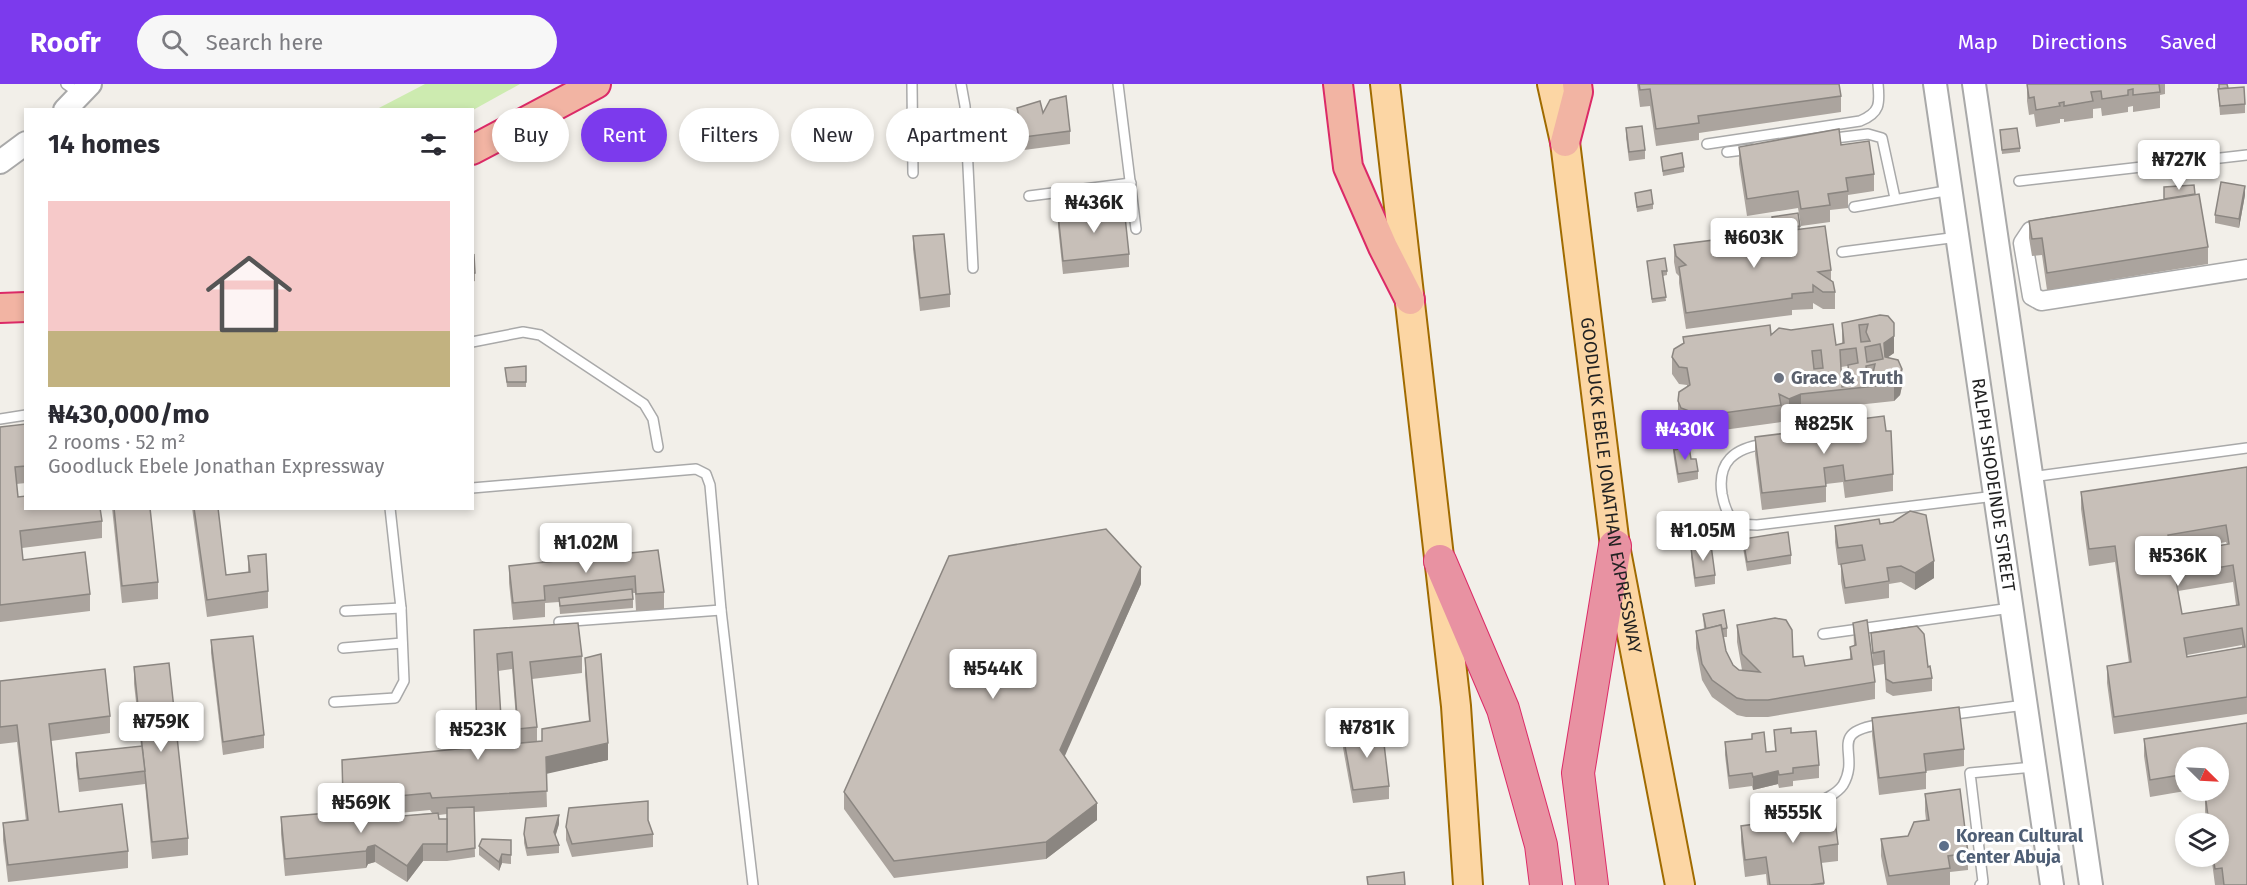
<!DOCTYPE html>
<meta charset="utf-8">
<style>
:root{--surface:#fff;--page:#f7f7f7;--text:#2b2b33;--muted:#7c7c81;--line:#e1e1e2;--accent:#7c3aed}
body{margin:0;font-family:"Fira Sans",sans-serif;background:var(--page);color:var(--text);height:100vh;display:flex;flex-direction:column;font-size:22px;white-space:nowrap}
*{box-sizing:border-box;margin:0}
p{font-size:20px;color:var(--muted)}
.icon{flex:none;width:33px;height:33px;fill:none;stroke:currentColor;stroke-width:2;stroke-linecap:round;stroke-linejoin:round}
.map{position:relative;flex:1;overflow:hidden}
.details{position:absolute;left:24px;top:24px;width:450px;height:402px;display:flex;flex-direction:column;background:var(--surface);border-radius:0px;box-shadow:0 3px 9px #0003}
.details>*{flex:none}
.guide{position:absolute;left:492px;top:24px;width:570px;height:54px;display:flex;gap:12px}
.needle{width:39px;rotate:114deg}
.controls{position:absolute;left:2175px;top:663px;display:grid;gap:12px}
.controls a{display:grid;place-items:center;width:54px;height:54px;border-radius:50%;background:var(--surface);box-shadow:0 3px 9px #0003;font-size:30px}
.price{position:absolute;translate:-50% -51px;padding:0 14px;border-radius:6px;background:#fff;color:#222;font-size:20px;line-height:39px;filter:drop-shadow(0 2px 3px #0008)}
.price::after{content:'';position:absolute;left:50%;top:36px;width:18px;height:14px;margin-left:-9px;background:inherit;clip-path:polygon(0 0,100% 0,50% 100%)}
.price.selected{background:var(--accent);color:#fff}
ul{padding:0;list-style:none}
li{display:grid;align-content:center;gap:12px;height:318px;padding:0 24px}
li+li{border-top:2px solid var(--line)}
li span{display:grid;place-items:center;height:186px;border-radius:0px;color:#555}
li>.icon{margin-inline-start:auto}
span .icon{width:108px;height:108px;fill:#fffc;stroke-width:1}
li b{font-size:26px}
h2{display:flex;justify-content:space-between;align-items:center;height:72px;padding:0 24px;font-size:26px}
.pill{padding:0 21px;border-radius:27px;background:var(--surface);box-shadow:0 3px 9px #0003;font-size:21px;line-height:54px}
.pill.selected{background:var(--accent);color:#fff}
header{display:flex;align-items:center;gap:36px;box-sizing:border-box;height:84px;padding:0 30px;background:var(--accent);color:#fff}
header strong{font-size:28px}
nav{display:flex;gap:33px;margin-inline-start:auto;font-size:21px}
.search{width:420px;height:54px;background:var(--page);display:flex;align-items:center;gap:15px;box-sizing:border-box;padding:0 21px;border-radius:33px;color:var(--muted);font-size:22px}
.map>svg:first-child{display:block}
</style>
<header>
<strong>Roofr</strong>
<div class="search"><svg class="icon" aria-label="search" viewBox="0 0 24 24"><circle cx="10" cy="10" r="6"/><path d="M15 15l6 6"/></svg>Search here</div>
<nav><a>Map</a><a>Directions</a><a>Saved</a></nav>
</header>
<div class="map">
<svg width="2247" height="801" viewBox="0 0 2247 801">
<rect width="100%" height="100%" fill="#f2efe9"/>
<!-- grass -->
<polygon fill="#cdebb0" points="425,0 520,0 473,26 377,25"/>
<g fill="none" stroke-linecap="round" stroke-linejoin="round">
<!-- service casing -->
<g stroke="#a9a9a9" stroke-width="12">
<g id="service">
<polyline points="66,0 80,10"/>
<polyline points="912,0 913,89"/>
<polyline points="961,0 965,22 973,184"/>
<polyline points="1118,0 1136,145"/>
<polyline points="1827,55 1868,50 1882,54 1895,114"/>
<path d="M 1707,60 L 1860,37 C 1880,29 1880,20 1878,0"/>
<polyline points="1727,68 1751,65"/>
<polyline points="2019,97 2247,71"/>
<polyline points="1029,112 1131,99"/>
<polyline points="1854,123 1951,106"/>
<polyline points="1842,168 1958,153"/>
<polyline points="472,258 523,248 540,251 644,320 653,335 658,363"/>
<polyline points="0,335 26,331"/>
<path d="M 1765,360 C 1734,364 1717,378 1722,410 C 1724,421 1727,432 1736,440 L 1757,441 L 1995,412"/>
<polyline points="2031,393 2247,364"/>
<polyline points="472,404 696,385 706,390 710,401 721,526 753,801"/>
<polyline points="345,527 401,524"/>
<polyline points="559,538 721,526"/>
<polyline points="1823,550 2011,524"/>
<polyline points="343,564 402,559"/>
<polyline points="334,618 395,614 404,597 401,524 390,424"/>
<polyline points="1947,631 2025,621"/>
<path d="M 1798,728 C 1811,721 1835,713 1843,701 C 1862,669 1824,648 1883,640"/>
<polyline points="1980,801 1983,798 1970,689 2033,683"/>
</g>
</g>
<!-- minor casing -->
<g stroke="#a9a9a9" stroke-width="21">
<polyline id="minor" points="2053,143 2031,147 2023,159 2032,212 2041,217 2247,185"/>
</g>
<!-- tertiary casing -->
<g stroke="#a9a9a9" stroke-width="26">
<g id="tertiary">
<path id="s1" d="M 1935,0 L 2052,801"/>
<polyline points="1974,0 2091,801"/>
<polyline points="65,26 90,0"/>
<polyline points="0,78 26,59"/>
</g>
</g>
<!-- primary casing -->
<g stroke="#a06b00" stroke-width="32">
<g id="primary">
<polyline points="1385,0 1456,622 1468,801"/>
<path id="s2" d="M 1552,0 L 1565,58 L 1615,462 L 1680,801"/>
</g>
</g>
<!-- trunk casing -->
<g stroke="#dc2a67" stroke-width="32">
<g id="trunk">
<polyline points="1338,0 1348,83 1383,163 1410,216"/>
<polyline points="1565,58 1578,8 1577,0"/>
<polyline points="472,66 596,0"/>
<polyline points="0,224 26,223"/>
</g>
</g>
<!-- motorway casing -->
<g stroke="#dc2a67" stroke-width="34">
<g id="motorway">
<polyline points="1440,477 1503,625 1541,761 1546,801"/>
<polyline points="1592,801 1578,689 1615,462"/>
</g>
</g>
<!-- service -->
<use href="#service" stroke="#fff" stroke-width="9"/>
<!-- minor -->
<use href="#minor" stroke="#fff" stroke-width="18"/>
<!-- tertiary -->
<use href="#tertiary" stroke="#fff" stroke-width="22"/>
<!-- primary -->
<use href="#primary" stroke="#fcd6a4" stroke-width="28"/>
<!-- trunk -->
<use href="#trunk" stroke="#f2b4a3" stroke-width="28"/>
<!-- motorway -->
<use href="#motorway" stroke="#e892a2" stroke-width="32"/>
</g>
<!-- wall -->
<g fill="#aba49e" fill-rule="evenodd">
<polygon points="1637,0 1839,0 1841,12 1841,28 1699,49 1699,56 1656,62 1650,22 1640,23"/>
<polygon points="2027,0 2165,0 2165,10 2160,11 2160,24 2133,28 2133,22 2128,23 2128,28 2102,32 2101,24 2093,25 2093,34 2064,38 2064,35 2060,35 2060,39 2036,43 2034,30 2029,31 2027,17"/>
<polygon points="2228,4 2245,20 2245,29 2220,31 2218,5"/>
<polygon points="1017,24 1043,29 1070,47 1070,60 1024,66 1017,37"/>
<polygon points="1626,44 1645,66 1645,75 1629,77 1626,53"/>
<polygon points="2000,46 2020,64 2020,68 2002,70"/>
<polygon points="1841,61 1874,90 1874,107 1848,111 1848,124 1830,126 1830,138 1801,142 1798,124 1747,132 1739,80 1739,63"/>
<polygon points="1661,73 1684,83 1684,88 1663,92"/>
<polygon points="2164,103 2195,110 2208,163 2208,180 2047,206 2042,171 2032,172 2029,154 2029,137 2164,115"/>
<polygon points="1635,109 1653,120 1653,125 1637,128"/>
<polygon points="2245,111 2239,144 2215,139 2215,131"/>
<polygon points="1058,130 1129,170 1129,183 1063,190 1058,143"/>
<polygon points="1772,133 1800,142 1800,146 1831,186 1831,196 1835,208 1835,225 1823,225 1813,219 1813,225 1792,226 1792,231 1686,245 1679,199 1679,192 1676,189 1674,178 1674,161 1773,149"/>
<polygon points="913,152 950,210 950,223 920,227 913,165"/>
<polygon points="472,172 475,189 475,197 472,198"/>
<polygon points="1647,177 1667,187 1667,191 1663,192 1666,217 1652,219"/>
<path d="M 1880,231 L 1894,269 L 1888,273 L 1902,302 L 1900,311 L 1894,317 L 1801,327 L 1789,332 L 1781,328 L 1781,338 L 1694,350 L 1692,345 L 1681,341 L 1678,333 L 1678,317 L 1687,303 L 1687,301 L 1679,300 L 1672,290 L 1672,273 L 1683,260 L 1683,253 L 1771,251 L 1836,261 L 1842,260 L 1842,239 ZM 1848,282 L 1848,302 L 1842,303 L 1841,283 Z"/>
<polygon points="526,282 526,303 507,303 505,284"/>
<polygon points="1837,338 1886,347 1893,390 1893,407 1845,414 1843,398 1826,400 1826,418 1762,426 1755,370 1755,353 1820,353 1837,351"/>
<polygon points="26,340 26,399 16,400 18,413 102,437 102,454 22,464 23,476 90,510 90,527 0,538 0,343"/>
<polygon points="1671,347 1690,362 1690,367 1691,375 1698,387 1698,395 1678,399 1674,375"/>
<path d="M 2247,383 L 2247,630 L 2114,650 L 2107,599 L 2107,582 L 2129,579 L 2115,478 L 2089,482 L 2081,425 L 2081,408 ZM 2226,458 L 2227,460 L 2172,470 L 2171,468 ZM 2233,498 L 2236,521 L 2182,530 L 2178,507 ZM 2242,561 L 2242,563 L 2187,573 L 2187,571 Z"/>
<polygon points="112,424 150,424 158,498 158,515 122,519"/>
<polygon points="192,424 218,424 226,491 248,488 248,472 268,507 268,524 207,533"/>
<polygon points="1880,440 1934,494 1915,506 1901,498 1889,500 1889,514 1845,520 1841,497 1841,481 1838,481 1835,458 1835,442"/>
<polygon points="1743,455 1791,471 1791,480 1747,487 1743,464"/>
<polygon points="1691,464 1715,491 1715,500 1695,503 1691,473"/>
<polygon points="658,466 664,508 664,525 636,527 635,509 633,509 633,524 560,530 559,518 545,519 545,533 513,536 509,499 509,482"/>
<polygon points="1141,500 1064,672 1097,736 1046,775 894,794 844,725 844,708"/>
<polygon points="1703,530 1727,544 1727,553 1723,553 1726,567 1733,581 1739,586 1742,586 1737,558 1737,541 1793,573 1805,582 1850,576 1850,563 1854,562 1853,539 1873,579 1871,549 1928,583 1932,594 1932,607 1893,612 1886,608 1884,580 1873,582 1875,598 1875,615 1768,633 1746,633 1737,631 1712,613 1702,596 1696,564 1696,547 1704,545"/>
<path d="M 474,546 L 582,572 L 582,589 L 532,595 L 537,643 L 537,657 L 542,657 L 589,637 L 585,591 L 585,574 L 608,676 L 546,689 L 547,723 L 474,728 L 475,773 L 447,777 L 423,777 L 407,798 L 375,778 L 368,780 L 366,784 L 285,792 L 281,750 L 281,733 L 343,728 L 342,676 L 477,663 ZM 512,585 L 518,659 L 502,661 L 498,587 ZM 430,726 L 432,729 L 368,735 L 368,732 ZM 447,730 L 447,735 L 439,735 L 439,731 Z"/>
<polygon points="211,556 264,651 264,664 223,671 211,569"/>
<polygon points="134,583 188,754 188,771 152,775 145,700 79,708 76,682 76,669 141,662 134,600"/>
<polygon points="0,597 110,632 110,649 51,657 59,728 128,767 128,784 8,798 3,756 3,739 26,737 17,658 0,660"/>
<polygon points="1872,634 1964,665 1964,682 1926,687 1926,705 1879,711 1872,651"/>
<polygon points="2247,639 2247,801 2215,801 2212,778 2208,772 2218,772 2206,736 2205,727 2205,710 2208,709 2208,706 2218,706 2218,674 2186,674 2186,706 2191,706 2150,713 2144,672 2144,655"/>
<polygon points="1774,646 1791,649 1819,681 1819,694 1793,697 1793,702 1779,704 1778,700 1753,706 1752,702 1729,705 1725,671 1725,658 1766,668 1775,667"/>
<polygon points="1343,651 1389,702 1389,715 1353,719 1343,664"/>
<polygon points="1925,710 1968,769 1968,786 1950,788 1950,801 1887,801 1881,772 1881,755 1908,752 1926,736 1925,727"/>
<polygon points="1775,728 1838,760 1838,777 1821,779 1824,801 1767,801 1766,790 1745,793 1741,758 1741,742 1775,737"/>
<polygon points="648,736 653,750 653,763 572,773 566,756 566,743"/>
<polygon points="559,740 555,752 559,761 559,769 527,772 524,759 524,750"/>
<polygon points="511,756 511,780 502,779 499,787 479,771 479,762"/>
</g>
<!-- shaded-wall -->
<g fill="#8b8681">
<polygon points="2245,102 2245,111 2239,144 2239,135"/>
<polygon points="1894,239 1894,269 1884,276 1884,259"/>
<polygon points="1902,285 1902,302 1900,311 1894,317 1894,300"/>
<polygon points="1801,310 1801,327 1789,332 1789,315"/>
<polygon points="1934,477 1934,494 1915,506 1915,489"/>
<polygon points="1141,483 1141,500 1060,683 1060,666"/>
<polygon points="608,659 608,676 546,690 546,673"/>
<polygon points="1778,687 1778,700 1753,706 1753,693"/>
<polygon points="1097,719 1097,736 1046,775 1046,758"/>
<polygon points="559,731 559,740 554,757 554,748"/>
<polygon points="423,760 423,777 407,798 407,782"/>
<polygon points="375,761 375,778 368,780 366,784 366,767 368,763"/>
<polygon points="502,770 502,779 499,787 499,778"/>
</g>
<!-- building -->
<g fill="#c7bfb8" stroke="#8b8681" stroke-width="1.5" fill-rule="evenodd">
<polygon points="1639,0 1839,0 1841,12 1698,32 1699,39 1656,45 1650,5 1640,6"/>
<polygon points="2027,0 2159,0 2160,8 2133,11 2133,5 2128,6 2128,11 2102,15 2101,7 2091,8 2093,17 2064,22 2064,18 2059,19 2060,22 2036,26 2034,13 2029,14"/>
<polygon points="2219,0 2227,0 2228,4 2219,5"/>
<polygon points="2244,3 2245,20 2220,22 2218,5"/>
<polygon points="1066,12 1070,47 1024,53 1017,24 1040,17 1043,29 1050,16"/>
<polygon points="1642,42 1645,66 1629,68 1626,44"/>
<polygon points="2017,44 2020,64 2002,66 2000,46"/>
<polygon points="1839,45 1841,61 1869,57 1874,90 1846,94 1848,107 1828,110 1830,121 1801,125 1798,107 1747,115 1739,63"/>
<polygon points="1682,69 1684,83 1663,87 1661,73"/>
<polygon points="2221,98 2245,102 2239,135 2215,131"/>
<polygon points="2194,101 2195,110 2164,115 2164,103"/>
<polygon points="1651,106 1653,120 1637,123 1635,109"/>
<polygon points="2199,110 2208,163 2047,189 2042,154 2032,155 2029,137"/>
<polygon points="1124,123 1129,170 1063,177 1058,130"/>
<polygon points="1798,129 1800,142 1774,146 1772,133"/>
<polygon points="1825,142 1831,186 1818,188 1833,198 1835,208 1823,208 1813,201 1813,208 1792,210 1792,214 1686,229 1679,183 1686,181 1676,172 1674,161"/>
<polygon points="944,150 950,210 920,214 913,152"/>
<polygon points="474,171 475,189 472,189 472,172"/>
<polygon points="1665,174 1667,187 1662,187 1666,213 1652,215 1647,177"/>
<path d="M 1880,231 L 1888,232 L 1894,239 L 1894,252 L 1884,259 L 1885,273 L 1898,276 L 1902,285 L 1900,294 L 1894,300 L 1801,310 L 1789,315 L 1779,310 L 1781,321 L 1694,333 L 1692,328 L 1681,324 L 1678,317 L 1679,308 L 1690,301 L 1687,284 L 1679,283 L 1672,273 L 1674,265 L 1684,259 L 1683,253 L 1770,241 L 1771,251 L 1779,244 L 1791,246 L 1833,240 L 1836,261 L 1844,259 L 1842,239 ZM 1868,240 L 1866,248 L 1870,257 L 1861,258 L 1859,241 ZM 1880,260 L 1883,275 L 1867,278 L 1865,263 ZM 1856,264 L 1858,279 L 1848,281 L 1850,302 L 1842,303 L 1840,266 ZM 1821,266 L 1823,284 L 1814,285 L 1812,267 ZM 1875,280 L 1873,289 L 1877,298 L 1868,299 L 1866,282 Z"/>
<polygon points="526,282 526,298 507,298 505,284"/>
<polygon points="1884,332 1886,347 1891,347 1893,390 1845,397 1843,381 1824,384 1826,402 1762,409 1755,353 1819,345 1820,353 1839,351 1837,338"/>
<polygon points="26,340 26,382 15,383 18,413 26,412 26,424 100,424 102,437 20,447 23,476 85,468 90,510 0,521 0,343"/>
<polygon points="1688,344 1690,362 1674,365 1671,347"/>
<polygon points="1689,363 1691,375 1696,375 1698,387 1678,390 1674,366"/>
<path d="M 2247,383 L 2247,613 L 2114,633 L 2107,582 L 2131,578 L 2115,462 L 2089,465 L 2081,408 ZM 2226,441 L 2229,460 L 2172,470 L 2168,451 ZM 2233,481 L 2239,521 L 2182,530 L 2175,491 ZM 2242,544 L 2245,563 L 2187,573 L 2184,554 Z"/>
<polygon points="114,424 150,424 158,498 122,502"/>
<polygon points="194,424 218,424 226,491 250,488 248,472 266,470 268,507 207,516"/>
<polygon points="1910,427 1926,431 1934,477 1915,489 1901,482 1887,484 1889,497 1845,504 1841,480 1865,476 1862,461 1838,464 1835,442 1879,435 1880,440 1893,438"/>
<polygon points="1106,445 1141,483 1060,666 1097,719 1046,758 894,777 844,708 949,472"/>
<polygon points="1788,448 1791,471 1747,478 1743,455"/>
<polygon points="1711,461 1715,491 1695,494 1691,464"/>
<polygon points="658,466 664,508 636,510 635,492 544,502 545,516 513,519 509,482"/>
<polygon points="632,505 633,515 560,522 559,514"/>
<polygon points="1724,526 1727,544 1722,545 1721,541 1706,545 1703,530"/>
<polygon points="1775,534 1786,536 1792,546 1793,573 1803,572 1805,582 1852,575 1850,563 1856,561 1853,539 1867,536 1875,598 1768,616 1746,616 1737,614 1712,596 1702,580 1696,547 1721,541 1726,567 1733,581 1739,586 1760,588 1742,570 1737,541"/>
<polygon points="578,539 582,572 530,578 537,643 518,645 512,568 497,570 502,649 477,651 474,546"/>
<polygon points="1917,542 1924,550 1928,583 1930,582 1932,594 1893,599 1886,595 1884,567 1873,569 1871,549"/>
<polygon points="253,552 264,651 223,658 211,556"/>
<polygon points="601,570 608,659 546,673 547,707 432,714 430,709 366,715 368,723 348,725 343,714 342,676 542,657 542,645 590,637 585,574"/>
<polygon points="169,579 188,754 152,758 134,583"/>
<polygon points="105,585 110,632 49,640 59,728 122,720 128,767 8,781 3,739 28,736 17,641 0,643 0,597"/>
<polygon points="1959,623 1964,665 1924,670 1926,688 1879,694 1872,634"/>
<polygon points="2247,639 2247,801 2224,801 2222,784 2215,785 2213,772 2218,772 2218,740 2205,740 2208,732 2205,710 2211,709 2210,706 2218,706 2218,674 2186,674 2186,690 2150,696 2144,655"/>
<polygon points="1382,643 1389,702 1353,706 1343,651"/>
<polygon points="1791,644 1791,649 1816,647 1819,681 1793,684 1793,689 1779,691 1778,687 1753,693 1752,689 1729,692 1725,658 1752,655 1752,650 1764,648 1766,668 1776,667 1774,646"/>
<polygon points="142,662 145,687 79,695 76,669"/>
<polygon points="1960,705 1968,769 1948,772 1950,784 1889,792 1881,755 1908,752 1914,738 1929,736 1925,710"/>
<polygon points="648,717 648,736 653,750 572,760 566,743 569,724"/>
<polygon points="1833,719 1838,760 1819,763 1824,799 1810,801 1770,801 1766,773 1745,776 1741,742 1777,737 1775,728"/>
<polygon points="474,723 475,764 447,768 447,724"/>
<polygon points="364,726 366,735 438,729 439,735 447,735 447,760 423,760 407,782 375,761 368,763 366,767 285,775 281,733"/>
<polygon points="559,731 554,748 559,761 527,764 524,750 526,734"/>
<polygon points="482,755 511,756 511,771 502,770 499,778 479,762"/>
<polygon points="1404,788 1405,801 1368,801 1367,793"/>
</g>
<!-- markers -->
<circle fill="#6b7280" stroke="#fff" stroke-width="2" cx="1779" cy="294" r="6"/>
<circle fill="#5c6f8a" stroke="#fff" stroke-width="2" cx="1944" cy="762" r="6"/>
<g text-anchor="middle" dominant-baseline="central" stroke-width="6" stroke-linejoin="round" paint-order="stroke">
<!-- worship labels -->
<g font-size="18" font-weight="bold" fill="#5b616d" stroke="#fff" text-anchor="start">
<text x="1791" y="294">Grace &amp; Truth</text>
</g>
<!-- street labels -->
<g font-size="18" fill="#222" stroke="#fff">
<text stroke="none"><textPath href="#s2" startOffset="406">GOODLUCK EBELE JONATHAN EXPRESSWAY</textPath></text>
<text stroke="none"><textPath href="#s1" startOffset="405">RALPH SHODEINDE STREET</textPath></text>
</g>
<!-- service labels -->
<g font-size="18" font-weight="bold" fill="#4e5e75" stroke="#fff" text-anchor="start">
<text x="1956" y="752">Korean Cultural<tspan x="1956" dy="21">Center Abuja</tspan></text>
</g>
</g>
</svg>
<div class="controls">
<a><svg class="needle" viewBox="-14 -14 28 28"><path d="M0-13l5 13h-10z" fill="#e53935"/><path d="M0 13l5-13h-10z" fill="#7c7c81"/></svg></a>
<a><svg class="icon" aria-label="layers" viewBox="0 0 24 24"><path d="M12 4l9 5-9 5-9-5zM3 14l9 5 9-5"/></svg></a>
</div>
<b class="price" style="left:2179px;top:107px">₦727K</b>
<b class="price" style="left:1094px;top:150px">₦436K</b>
<b class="price" style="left:1754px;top:185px">₦603K</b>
<b class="price" style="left:1824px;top:371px">₦825K</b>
<b class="price selected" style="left:1685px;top:377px">₦430K</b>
<b class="price" style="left:1703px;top:478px">₦1.05M</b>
<b class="price" style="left:586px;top:490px">₦1.02M</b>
<b class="price" style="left:2178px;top:503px">₦536K</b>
<b class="price" style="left:993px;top:616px">₦544K</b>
<b class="price" style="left:161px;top:669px">₦759K</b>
<b class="price" style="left:1367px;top:675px">₦781K</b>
<b class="price" style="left:478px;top:677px">₦523K</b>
<b class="price" style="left:361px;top:750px">₦569K</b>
<b class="price" style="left:1793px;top:760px">₦555K</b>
<div class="guide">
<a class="pill">Buy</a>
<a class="pill selected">Rent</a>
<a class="pill">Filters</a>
<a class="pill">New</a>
<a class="pill">Apartment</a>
</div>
<section class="details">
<h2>14 homes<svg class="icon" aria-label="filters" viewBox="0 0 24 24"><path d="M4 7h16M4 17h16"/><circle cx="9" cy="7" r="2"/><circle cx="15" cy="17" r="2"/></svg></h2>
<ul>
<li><span style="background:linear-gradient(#f6c9c9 70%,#c2b280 0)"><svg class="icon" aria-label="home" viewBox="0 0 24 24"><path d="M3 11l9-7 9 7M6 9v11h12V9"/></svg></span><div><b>₦430,000/mo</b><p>2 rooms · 52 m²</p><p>Goodluck Ebele Jonathan Expressway</p></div></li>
</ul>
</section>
</div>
